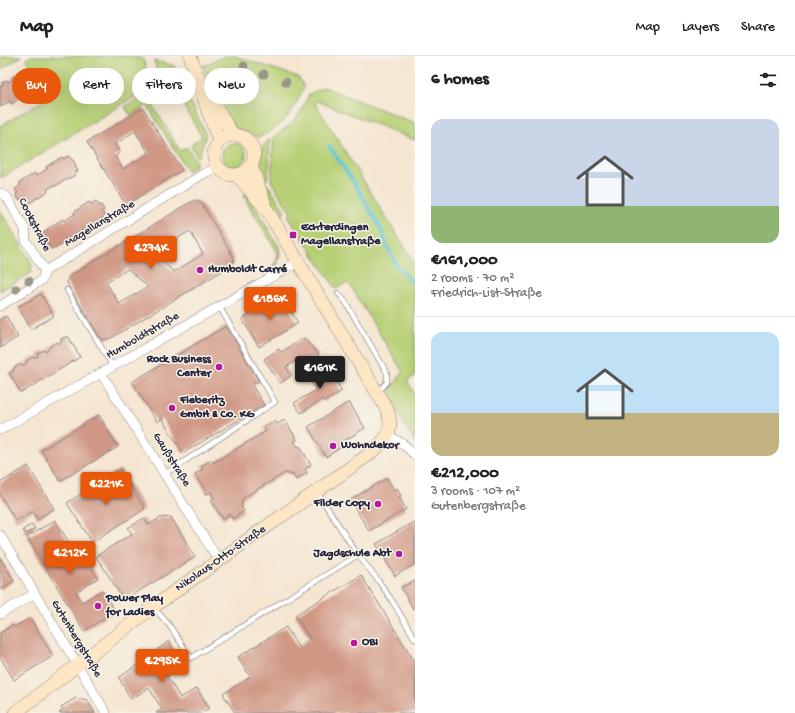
<!DOCTYPE html>
<meta charset="utf-8">
<style>
:root{--surface:#fff;--page:#f6f6f6;--text:#222;--muted:#767676;--line:#e0e0e0;--accent:#ea580c}
body{margin:0;font-family:"Gochi Hand",sans-serif;background:var(--page);color:var(--text);height:100vh;display:flex;flex-direction:column;font-size:15px;white-space:nowrap}
*{box-sizing:border-box;margin:0}
p{font-size:13px;color:var(--muted)}
.icon{flex:none;width:22px;height:22px;fill:none;stroke:currentColor;stroke-width:2;stroke-linecap:round;stroke-linejoin:round}
.map{position:relative;flex:1;overflow:hidden}
.sheet{display:flex;flex-direction:column;background:var(--surface);width:380px}
.sheet>*{flex:none}
.top-card{position:absolute;left:12px;top:12px;width:343px;height:36px;display:flex;gap:8px}
.price{position:absolute;translate:-50% -34px;padding:0 9px;border-radius:4px;background:var(--accent);color:#fff;font-size:13px;line-height:26px;filter:drop-shadow(0 1px 2px #0008)}
.price::after{content:'';position:absolute;left:50%;top:24px;width:12px;height:9px;margin-left:-6px;background:inherit;clip-path:polygon(0 0,100% 0,50% 100%)}
.price.current{background:#222;color:#fff}
ul{padding:0;list-style:none}
li{display:grid;align-content:center;gap:8px;height:212px;padding:0 16px}
li+li{border-top:1px solid var(--line)}
li span{display:grid;place-items:center;height:124px;border-radius:12px;color:#555}
li>.icon{margin-inline-start:auto}
span .icon{width:72px;height:72px;fill:#fffc;stroke-width:1}
li b{font-size:17px}
h2{display:flex;justify-content:space-between;align-items:center;height:48px;padding:0 16px;font-size:17px}
.chip{padding:0 14px;border-radius:18px;background:var(--surface);box-shadow:0 4px 16px #0002;font-size:14px;line-height:36px}
.chip.current{background:var(--accent);color:#fff}
header{display:flex;align-items:center;gap:24px;box-sizing:border-box;height:56px;padding:0 20px;background:var(--surface);border-bottom:1px solid var(--line)}
header strong{font-size:19px}
nav{display:flex;gap:22px;margin-inline-start:auto;font-size:14px}
main{display:flex;flex:1;min-height:0}
.map>svg:first-child{display:block}
</style>
<header>
<strong>Map</strong>
<nav><a>Map</a><a>Layers</a><a>Share</a></nav>
</header>
<main>
<div class="map">
<svg width="415" height="657" viewBox="0 0 415 657">
<rect width="100%" height="100%" fill="#f7f3e8"/>
<filter id="ink" filterUnits="userSpaceOnUse"><feTurbulence type="fractalNoise" baseFrequency=".025" numOctaves="2"/><feDisplacementMap in="SourceGraphic" scale="8" xChannelSelector="R" yChannelSelector="G"/><feConvolveMatrix kernelMatrix="1 2 1 2 8 2 1 2 1" color-interpolation-filters="sRGB"/></filter>
<filter id="wash" filterUnits="userSpaceOnUse"><feTurbulence type="fractalNoise" baseFrequency=".012" numOctaves="4" result="noise"/><feDisplacementMap in="SourceGraphic" scale="16" xChannelSelector="R" yChannelSelector="G"/><feGaussianBlur stdDeviation="0.9" result="paint"/><feColorMatrix in="noise" values="0 0 0 0 0 0 0 0 0 0 0 0 0 0 0 0 0 1.4 0 .05"/><feComposite in="paint" operator="in"/></filter>
<g filter="url(#wash)">
<rect width="100%" height="100%" fill="#f5e6d1"/>
<!-- green -->
<g fill="#b7d076" stroke="#6c7958">
<polygon points="5,0 22,0 0,14 0,3"/>
<polygon points="31,0 130,0 143,3 152,30 1,122 0,70 49,41 26,3"/>
<path d="M 225,0 L 235,0 L 298,21 L 302,27 L 304,31 C 293,54 284,72 258,81 L 235,72 L 222,54 L 203,10 Z"/>
<polygon points="154,5 175,10 173,16 160,24"/>
<polygon points="176,19 189,43 206,79 199,100 197,101 191,89 202,81 168,24"/>
<polygon points="324,31 415,67 415,84 317,45 315,47 415,208 415,320 407,325 415,338 415,386 402,365 388,336 403,316 350,229 346,227 336,233 288,160 291,157 271,125 274,81 291,68 301,56 309,38"/>
<polygon points="146,38 180,95 187,91 197,107 188,116 147,49 130,59 125,51"/>
<path d="M 270,83 L 269,110 L 267,124 L 260,123 C 258,117 259,99 262,93 C 263,89 267,86 270,83 Z"/>
<circle cx="234" cy="99" r="12"/>
<polygon points="262,128 269,130 285,155 282,160 268,141"/>
<polygon points="247,137 279,191 280,198 277,210 272,209 276,207 278,197 243,139"/>
<polygon points="0,154 32,208 31,217 0,235"/>
</g>
<g fill="none" stroke-linecap="round" stroke-linejoin="round">
<!-- stream -->
<polyline stroke="#5dc5d9" stroke-width="3.5" points="329,90 355,128 381,173 387,190 397,210 415,229"/>
</g>
<g id="blocks">
<!-- building -->
<g fill="#d09784" fill-rule="evenodd">
<polygon points="18,17 28,35 24,37 25,39 20,42 19,40 15,42 17,44 12,48 10,45 0,51 0,31 3,29 2,27 7,24 8,26 13,23 12,21"/>
<path d="M 143,52 L 182,114 L 126,149 L 87,86 ZM 135,75 L 149,97 L 123,113 L 115,100 L 120,97 L 115,88 Z"/>
<polygon points="69,100 72,104 73,104 76,109 75,110 78,115 74,117 75,119 55,130 54,129 47,133 48,135 29,147 28,145 24,147 21,142 19,144 16,138 18,137 15,133 21,129 19,127 35,117 36,120 47,113 46,111 62,101 63,103"/>
<path d="M 196,144 L 202,148 L 233,200 L 234,203 L 232,209 L 111,282 L 103,284 L 100,281 L 69,231 L 67,227 L 68,221 L 189,147 ZM 190,175 L 203,198 L 174,216 L 153,197 ZM 128,213 L 148,231 L 119,248 L 106,226 Z"/>
<polygon points="96,145 99,150 101,149 104,154 102,155 105,160 102,162 102,164 82,176 82,174 75,178 76,180 56,192 56,190 52,193 49,188 47,189 44,183 45,182 43,177 48,174 47,173 63,163 64,165 75,158 74,156 89,146 91,148"/>
<polygon points="41,238 54,260 31,273 18,251"/>
<polygon points="281,239 298,267 259,291 242,263"/>
<polygon points="6,260 18,281 0,292 0,263"/>
<polygon points="226,270 259,325 252,329 264,349 183,397 162,363 157,366 132,326"/>
<polygon points="68,280 80,301 21,337 9,317 14,315 13,313 21,308 22,310 27,307 26,305 33,301 34,302 38,300 37,298 44,294 45,296 49,293 48,292 57,286 58,288 62,285 61,283"/>
<polygon points="304,282 319,299 304,309 300,302 286,311 291,320 280,327 264,303 279,293 281,296"/>
<polygon points="326,310 342,335 324,346 323,343 301,357 294,347 316,334 308,321"/>
<polygon points="349,346 365,372 344,385 346,388 326,401 308,371"/>
<polygon points="99,359 118,391 60,425 41,394"/>
<polygon points="285,364 297,384 294,385 298,391 300,390 311,409 305,413 307,417 296,424 293,419 285,417 243,442 241,450 244,455 232,463 230,458 223,463 211,444 214,442 211,436 207,438 195,418 203,413 201,410 212,404 213,407 266,375 263,371 274,365 277,368"/>
<polygon points="28,410 54,453 37,463 33,455 16,465 0,439 0,427"/>
<polygon points="120,413 145,453 92,486 67,447"/>
<polygon points="387,422 394,434 397,432 401,440 399,441 406,453 369,475 350,444"/>
<polygon points="171,461 195,501 124,544 96,500 132,478 128,472 144,462 148,469 160,462"/>
<polygon points="55,464 80,504 85,501 98,522 76,536 82,546 102,534 115,555 84,575 27,481"/>
<polygon points="415,465 415,508 395,520 376,488"/>
<polygon points="32,468 35,473 25,478 23,474"/>
<polygon points="0,501 14,525 0,534"/>
<polygon points="361,519 415,606 415,657 235,657 223,638 250,621 238,601 286,571 298,591 310,583 295,559"/>
<polygon points="415,525 415,552 413,553 401,531"/>
<polygon points="30,562 53,600 14,624 0,601 0,577 13,569 14,571"/>
<polygon points="169,585 184,611 167,620 180,642 197,632 209,652 201,657 156,657 162,653 149,632 131,643 119,622"/>
<polygon points="76,642 87,644 95,657 59,657 63,654 61,651"/>
</g>
</g>
</g>
<g filter="url(#ink)">
<use href="#blocks" fill-opacity="0" stroke="#8c8486" stroke-width="1"/>
<g fill="none" stroke-linecap="round" stroke-linejoin="round">
<!-- lane casing -->
<g stroke="#8c8486" stroke-width="6">
<g id="lane">
<polyline points="67,234 113,311"/>
<polyline points="338,237 345,245 387,317 387,326 378,336"/>
<polyline points="165,418 275,346 219,250"/>
<polyline points="317,436 358,499 377,523 391,543 415,583"/>
<polyline points="154,552 169,569 191,602 358,499"/>
</g>
</g>
<!-- street casing -->
<g stroke="#8c8486" stroke-width="10">
<g id="street">
<polyline points="0,137 7,141 25,173 26,185 45,215"/>
<polyline points="0,250 42,224 45,215 203,118 218,111"/>
<polyline points="101,317 219,505"/>
<polyline points="0,374 298,206"/>
<polyline points="388,379 403,388 415,399"/>
<polyline points="0,479 106,657"/>
<polyline points="0,558 34,538"/>
</g>
</g>
<!-- secondary casing -->
<g stroke="#8c8486" stroke-width="14">
<g id="secondary">
<polyline points="190,0 198,21 206,49 219,85"/>
<polyline points="209,39 233,79"/>
<circle cx="234" cy="99" r="20"/>
<polyline points="251,110 264,146"/>
<path d="M 15,657 L 153,551 L 368,399 C 386,385 397,374 385,350 L 267,154 L 237,119"/>
</g>
</g>
<!-- lane -->
<use href="#lane" stroke="#fff" stroke-width="4.5"/>
<!-- street -->
<use href="#street" stroke="#fff" stroke-width="9"/>
<!-- secondary -->
<use href="#secondary" stroke="#fce6c4" stroke-width="13"/>
</g>
<!-- trees -->
<g fill="#9a9788">
<circle cx="244" cy="10" r="4.5"/>
<circle cx="264" cy="18" r="4.5"/>
<circle cx="286" cy="26" r="4.5"/>
<circle cx="29" cy="225" r="4.5"/>
<circle cx="16" cy="233" r="4.5"/>
</g>
</g>
<!-- markers -->
<g fill="#b5179e" stroke="#f7f3e8" stroke-width="1.5">
<rect x="289" y="175" width="8" height="8" rx="2"/>
<circle cx="200" cy="214" r="4"/>
<circle cx="219" cy="311" r="4"/>
<circle cx="172" cy="352" r="4"/>
<circle cx="333" cy="390" r="4"/>
<circle cx="378" cy="448" r="4"/>
<circle cx="399" cy="498" r="4"/>
<circle cx="98" cy="550" r="4"/>
<circle cx="354" cy="587" r="4"/>
</g>
<g text-anchor="middle" dominant-baseline="central" stroke-width="3" stroke-linejoin="round" paint-order="stroke">
<!-- street labels -->
<g font-size="12" fill="#22223b" stroke="#f7f3e8">
<text transform="translate(100 168) rotate(-31)">Magellanstraße</text>
<text transform="translate(34 169) rotate(63)">Cookstraße</text>
<text transform="translate(143 280) rotate(-30)">Humboldtstraße</text>
<text transform="translate(171 404) rotate(58)">Gaußstraße</text>
<text transform="translate(221 503) rotate(-35)">Nikolaus-Otto-Straße</text>
<text transform="translate(76 583) rotate(59)">Gutenbergstraße</text>
</g>
<!-- poi labels -->
<g font-size="12" font-weight="bold" fill="#22223b" stroke="#f7f3e8" text-anchor="start">
<text x="301" y="172">Echterdingen<tspan x="301" dy="14">Magellanstraße</tspan></text>
<text x="208" y="214">Humboldt Carré</text>
<text x="211" y="304" text-anchor="end">Rock Business<tspan x="211" dy="14">Center</tspan></text>
<text x="180" y="345">Fieberitz<tspan x="180" dy="14">GmbH &amp; Co. KG</tspan></text>
<text x="341" y="390">Wohndekor</text>
<text x="370" y="448" text-anchor="end">Filder Copy</text>
<text x="391" y="498" text-anchor="end">Jagdschule Abt</text>
<text x="106" y="543">Power Play<tspan x="106" dy="14">for Ladies</tspan></text>
<text x="362" y="587">OBI</text>
</g>
</g>
</svg>
<b class="price" style="left:151px;top:214px">€274K</b>
<b class="price" style="left:270px;top:265px">€186K</b>
<b class="price current" style="left:320px;top:334px">€161K</b>
<b class="price" style="left:106px;top:450px">€221K</b>
<b class="price" style="left:70px;top:519px">€212K</b>
<b class="price" style="left:162px;top:627px">€295K</b>
<div class="top-card">
<a class="chip current">Buy</a>
<a class="chip">Rent</a>
<a class="chip">Filters</a>
<a class="chip">New</a>
</div>
</div>
<section class="sheet">
<h2>6 homes<svg class="icon" aria-label="filters" viewBox="0 0 24 24"><path d="M4 7h16M4 17h16"/><circle cx="9" cy="7" r="2"/><circle cx="15" cy="17" r="2"/></svg></h2>
<ul>
<li><span style="background:linear-gradient(#c9d6e8 70%,#8fb573 0)"><svg class="icon" aria-label="home" viewBox="0 0 24 24"><path d="M3 11l9-7 9 7M6 9v11h12V9"/></svg></span><div><b>€161,000</b><p>2 rooms · 70 m²</p><p>Friedrich-List-Straße</p></div></li>
<li><span style="background:linear-gradient(#bfe0f5 65%,#c2b280 0)"><svg class="icon" aria-label="home" viewBox="0 0 24 24"><path d="M3 11l9-7 9 7M6 9v11h12V9"/></svg></span><div><b>€212,000</b><p>3 rooms · 107 m²</p><p>Gutenbergstraße</p></div></li>
</ul>
</section>
</main>
